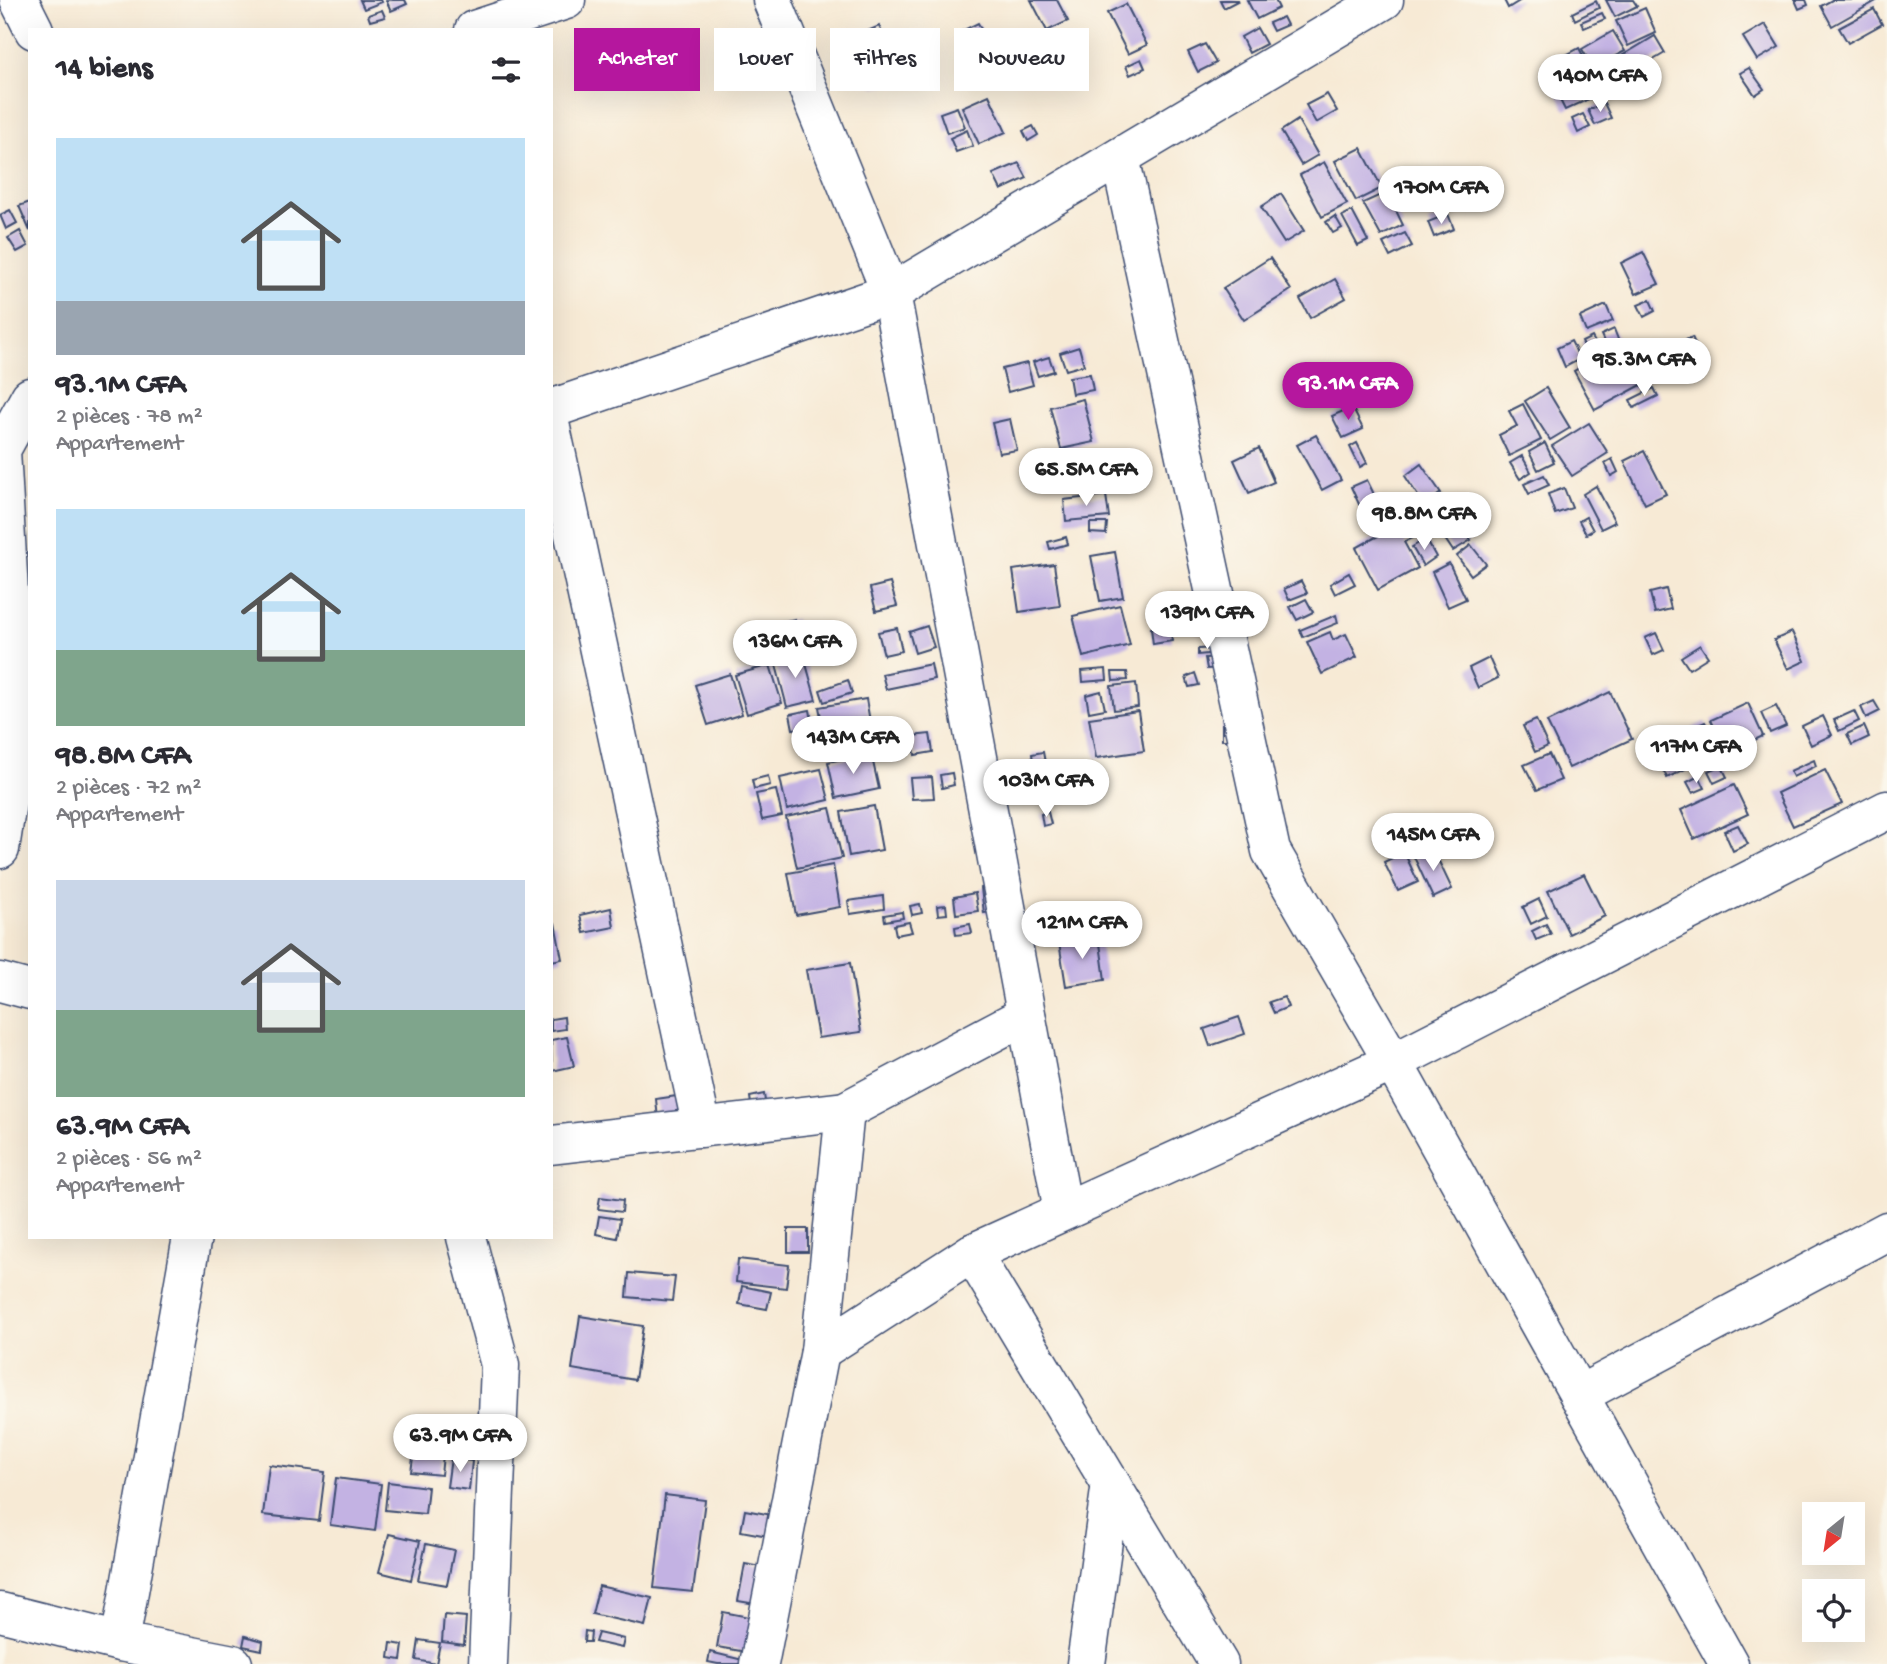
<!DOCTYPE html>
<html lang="fr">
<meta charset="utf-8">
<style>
:root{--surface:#fff;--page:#f7f7f7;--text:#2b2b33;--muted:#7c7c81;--accent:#b5179e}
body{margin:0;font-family:"Gochi Hand",sans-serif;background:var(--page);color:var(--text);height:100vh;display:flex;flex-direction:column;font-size:26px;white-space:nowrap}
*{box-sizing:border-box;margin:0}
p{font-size:23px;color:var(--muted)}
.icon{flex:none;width:38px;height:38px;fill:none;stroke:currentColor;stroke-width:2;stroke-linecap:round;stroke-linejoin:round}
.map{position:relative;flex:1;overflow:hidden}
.side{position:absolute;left:28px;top:28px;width:525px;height:1211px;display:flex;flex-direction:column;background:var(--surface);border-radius:0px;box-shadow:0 7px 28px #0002}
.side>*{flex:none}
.top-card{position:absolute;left:574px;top:28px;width:665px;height:63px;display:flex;gap:14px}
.needle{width:46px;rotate:210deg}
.controls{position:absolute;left:1802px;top:1502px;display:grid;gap:14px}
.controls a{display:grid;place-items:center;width:63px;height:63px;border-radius:0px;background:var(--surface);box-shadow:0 7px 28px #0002;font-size:35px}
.price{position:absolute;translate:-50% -60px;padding:0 16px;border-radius:24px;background:#fff;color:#222;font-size:23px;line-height:46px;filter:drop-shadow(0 2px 4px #0008)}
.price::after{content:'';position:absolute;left:50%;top:42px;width:21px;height:16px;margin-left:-10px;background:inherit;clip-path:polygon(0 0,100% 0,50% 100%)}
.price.on{background:var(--accent);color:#fff}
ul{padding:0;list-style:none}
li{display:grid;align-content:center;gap:14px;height:371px;padding:0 28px}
li span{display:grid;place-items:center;height:217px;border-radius:0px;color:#555}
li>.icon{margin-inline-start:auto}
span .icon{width:126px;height:126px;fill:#fffc;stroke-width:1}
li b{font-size:30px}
h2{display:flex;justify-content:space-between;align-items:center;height:84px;padding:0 28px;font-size:30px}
.pill{padding:0 24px;border-radius:0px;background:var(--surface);box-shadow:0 7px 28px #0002;font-size:24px;line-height:63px}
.pill.on{background:var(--accent);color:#fff}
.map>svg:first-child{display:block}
</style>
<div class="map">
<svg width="1887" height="1664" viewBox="0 0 1887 1664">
<rect width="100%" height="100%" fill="#fbf7ec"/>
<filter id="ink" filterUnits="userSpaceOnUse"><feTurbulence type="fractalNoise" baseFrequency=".0143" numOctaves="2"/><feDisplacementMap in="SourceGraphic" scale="14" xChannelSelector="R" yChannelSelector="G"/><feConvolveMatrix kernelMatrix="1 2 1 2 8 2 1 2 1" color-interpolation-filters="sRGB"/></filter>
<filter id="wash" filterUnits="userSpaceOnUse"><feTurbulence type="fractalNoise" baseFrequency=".00686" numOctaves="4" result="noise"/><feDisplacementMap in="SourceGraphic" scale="28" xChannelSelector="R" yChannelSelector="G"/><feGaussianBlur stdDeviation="1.57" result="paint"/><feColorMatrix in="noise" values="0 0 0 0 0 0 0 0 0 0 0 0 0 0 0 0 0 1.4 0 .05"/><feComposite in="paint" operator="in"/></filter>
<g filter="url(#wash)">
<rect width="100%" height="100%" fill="#f7ead5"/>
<g id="blocks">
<!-- building -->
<g fill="#c3b2e3">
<polygon points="360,0 381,0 382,2 364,9"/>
<polygon points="386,0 405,0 407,4 391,11"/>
<polygon points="1031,0 1057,0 1068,21 1047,31"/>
<polygon points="1220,0 1239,0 1224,8"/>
<polygon points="1247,0 1275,0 1279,8 1257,19"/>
<polygon points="1504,0 1521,0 1508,8"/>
<polygon points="1606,0 1633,0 1637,6 1615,17"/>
<polygon points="1795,0 1806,0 1808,5 1799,9"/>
<polygon points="1832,0 1878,0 1832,26 1821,6"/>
<polygon points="1596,1 1599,8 1575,20 1572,13"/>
<polygon points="1126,4 1147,45 1128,54 1107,13"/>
<polygon points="1645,8 1656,33 1628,46 1616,21"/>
<polygon points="1874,9 1882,24 1848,43 1839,28"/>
<polygon points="382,10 385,17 370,21 368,15"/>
<polygon points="1602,13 1605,19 1584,28 1581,22"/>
<polygon points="1283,17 1287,25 1273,31 1269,23"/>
<polygon points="978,23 991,49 974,57 962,31"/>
<polygon points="1765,24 1779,47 1757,60 1743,37"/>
<polygon points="879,26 890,50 865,61 854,37"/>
<polygon points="1257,28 1266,44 1249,53 1241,37"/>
<polygon points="1613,31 1625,51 1593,68 1582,49"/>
<polygon points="1655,36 1665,53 1604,89 1595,72"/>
<polygon points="1205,44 1216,63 1198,72 1188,52"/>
<polygon points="1579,48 1591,71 1556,90 1544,67"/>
<polygon points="1000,54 1006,67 986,76 980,63"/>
<polygon points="890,57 898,80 875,88 867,65"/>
<polygon points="1141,59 1145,68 1130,75 1126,66"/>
<polygon points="1749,68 1764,89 1755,95 1740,73"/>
<polygon points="1593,74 1602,93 1565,110 1556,92"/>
<polygon points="1327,94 1337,111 1316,123 1306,105"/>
<polygon points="989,95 1006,132 979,144 962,107"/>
<polygon points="1604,103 1611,118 1595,125 1588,110"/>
<polygon points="957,107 965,127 947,133 940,113"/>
<polygon points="1583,114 1590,127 1578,133 1572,119"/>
<polygon points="1298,120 1318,155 1301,165 1281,131"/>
<polygon points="1033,126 1038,135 1028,141 1023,131"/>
<polygon points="967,130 973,146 956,152 950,138"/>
<polygon points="1361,148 1382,188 1356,201 1335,161"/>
<polygon points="1324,162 1347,204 1322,217 1300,175"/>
<polygon points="1019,163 1027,178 1001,190 993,174"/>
<polygon points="1387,192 1403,225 1381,236 1363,203"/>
<polygon points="1281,194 1304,231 1284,243 1261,207"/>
<polygon points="30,202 30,231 19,206"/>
<polygon points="10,210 17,223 6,229 0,215"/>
<polygon points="1352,211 1368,241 1358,246 1342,216"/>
<polygon points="1448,214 1454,229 1434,237 1428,222"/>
<polygon points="1335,216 1342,228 1333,233 1326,222"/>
<polygon points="20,231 28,246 17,252 8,238"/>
<polygon points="1405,233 1412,246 1390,257 1383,243"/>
<polygon points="1643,252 1659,284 1636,294 1621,263"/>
<polygon points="1270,258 1291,290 1244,320 1223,288"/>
<polygon points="1335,279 1346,298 1310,318 1300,299"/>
<polygon points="1650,300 1655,311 1644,317 1638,305"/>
<polygon points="1606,305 1613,321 1586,332 1580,317"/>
<polygon points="1614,329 1619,342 1607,348 1601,335"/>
<polygon points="1592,337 1600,352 1589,357 1582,342"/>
<polygon points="1692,337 1701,357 1674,370 1665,350"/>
<polygon points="1571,341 1580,359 1565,367 1557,348"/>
<polygon points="1626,342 1647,382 1595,410 1574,371"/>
<polygon points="1079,347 1084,365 1066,370 1060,353"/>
<polygon points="1658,348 1669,371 1656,378 1644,355"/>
<polygon points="1049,357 1054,371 1038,376 1033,362"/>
<polygon points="1027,363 1033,385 1008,392 1002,369"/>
<polygon points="1090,374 1093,390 1072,394 1069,377"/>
<polygon points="1546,388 1570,428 1550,440 1525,401"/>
<polygon points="1654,388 1658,396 1634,408 1630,400"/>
<polygon points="1083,399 1094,442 1061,449 1050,407"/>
<polygon points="1523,404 1541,440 1509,456 1499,435 1517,426 1509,411"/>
<polygon points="1352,407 1363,429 1343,438 1332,416"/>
<polygon points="1010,419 1017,450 999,453 992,423"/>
<polygon points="1589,423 1608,453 1572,476 1552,446"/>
<polygon points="1316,435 1341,480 1322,490 1297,445"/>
<polygon points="1357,443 1367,463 1360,467 1350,447"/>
<polygon points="1545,443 1554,462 1538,470 1529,452"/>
<polygon points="1259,448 1274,482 1249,493 1234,460"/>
<polygon points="1644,451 1666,494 1645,504 1624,461"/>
<polygon points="1522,456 1531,472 1520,479 1510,463"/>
<polygon points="1612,459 1618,472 1611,476 1605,463"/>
<polygon points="1421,464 1441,493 1424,505 1405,476"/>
<polygon points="1544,475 1549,485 1529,494 1524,484"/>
<polygon points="1367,480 1389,525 1372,532 1351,487"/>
<polygon points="1596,486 1615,522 1601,529 1583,494"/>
<polygon points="1564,488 1572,508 1555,514 1548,494"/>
<polygon points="1106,495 1109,517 1066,521 1064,500"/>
<polygon points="1441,501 1450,521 1404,542 1418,568 1378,590 1356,548 1396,526 1394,522"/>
<polygon points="1586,517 1593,530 1586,534 1579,521"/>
<polygon points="1460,522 1471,540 1453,551 1441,533"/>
<polygon points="1090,523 1107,523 1106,534 1090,533"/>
<polygon points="1066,537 1068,544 1050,549 1048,542"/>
<polygon points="1426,539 1436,557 1423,566 1412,547"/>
<polygon points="1471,545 1486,564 1471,575 1457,556"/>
<polygon points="1115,552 1123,597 1100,601 1091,556"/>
<polygon points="1449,563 1466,599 1448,607 1432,572"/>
<polygon points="1054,564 1060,606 1019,612 1013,570"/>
<polygon points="1349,573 1355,584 1335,594 1330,584"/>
<polygon points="1301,581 1307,593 1289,600 1284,589"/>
<polygon points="890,583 897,606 876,611 870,588"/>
<polygon points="1666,589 1671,609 1655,613 1650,593"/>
<polygon points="1306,599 1313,612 1297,620 1290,607"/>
<polygon points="1120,605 1130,645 1083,657 1073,616"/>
<polygon points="1336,615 1338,623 1303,637 1300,630"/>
<polygon points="795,619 803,650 759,660 752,629"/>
<polygon points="1204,622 1204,632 1197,633 1196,623"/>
<polygon points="1170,625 1172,641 1153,644 1151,628"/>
<polygon points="927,626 934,647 915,653 909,632"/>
<polygon points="897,628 902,651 884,655 878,632"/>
<polygon points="1330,632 1333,640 1346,634 1357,657 1322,674 1307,642"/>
<polygon points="1792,632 1805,661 1788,669 1774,640"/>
<polygon points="1656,633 1664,650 1653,655 1645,638"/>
<polygon points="1700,645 1708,657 1689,669 1681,657"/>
<polygon points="1217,648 1218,653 1198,655 1198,649"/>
<polygon points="803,653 816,700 787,707 775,661"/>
<polygon points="1221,657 1221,668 1207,669 1205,658"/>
<polygon points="1489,658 1498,678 1478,688 1469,668"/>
<polygon points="931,664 934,679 886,689 882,674"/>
<polygon points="770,665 782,703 747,714 735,675"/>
<polygon points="1106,669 1107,680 1083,682 1082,671"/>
<polygon points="1112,672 1127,672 1128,680 1113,681"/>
<polygon points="1195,673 1199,685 1189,687 1186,677"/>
<polygon points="730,674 742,714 708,725 695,685"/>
<polygon points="848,680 852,693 824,702 820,690"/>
<polygon points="1136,683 1138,707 1114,710 1111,686"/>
<polygon points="1101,691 1105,709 1089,712 1086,695"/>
<polygon points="1610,692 1632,739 1569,768 1547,722"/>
<polygon points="866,699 874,744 828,752 819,707"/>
<polygon points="1874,701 1880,711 1866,718 1861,707"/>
<polygon points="1748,703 1763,736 1727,753 1711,720"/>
<polygon points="1776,706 1786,726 1770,733 1761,713"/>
<polygon points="810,710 813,726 793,729 790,714"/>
<polygon points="1138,711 1144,751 1096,758 1089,718"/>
<polygon points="1854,711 1859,721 1839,731 1834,720"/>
<polygon points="1823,716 1832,735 1811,745 1802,726"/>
<polygon points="1536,720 1548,746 1535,752 1523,726"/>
<polygon points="1705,722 1720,752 1667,778 1652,746"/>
<rect x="1222" y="724" width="13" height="16"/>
<polygon points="1864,726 1869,737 1852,745 1847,734"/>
<polygon points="930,734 933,752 915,755 912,736"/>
<polygon points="1043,752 1047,773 1035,775 1032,754"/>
<polygon points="871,753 879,789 836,798 828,762"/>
<polygon points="1549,754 1561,780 1537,790 1524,765"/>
<polygon points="1814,760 1816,766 1793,777 1790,771"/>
<polygon points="1721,765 1727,777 1714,783 1708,771"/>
<polygon points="821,769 829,800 787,810 780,778"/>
<polygon points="1825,770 1842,804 1793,826 1777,793"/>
<polygon points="952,773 954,785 942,788 940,775"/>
<polygon points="768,776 770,785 754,789 752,780"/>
<polygon points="1699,776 1705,788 1693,793 1687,782"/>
<polygon points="932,777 934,798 912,799 910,778"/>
<polygon points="1734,785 1748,814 1694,839 1681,810"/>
<polygon points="776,790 782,816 762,820 756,794"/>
<polygon points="874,806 882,850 849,856 841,812"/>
<polygon points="830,808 842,858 797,868 786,817"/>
<polygon points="1048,812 1051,824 1043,826 1041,814"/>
<polygon points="1738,825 1748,844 1733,851 1724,831"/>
<polygon points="1433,849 1452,889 1433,898 1414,857"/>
<polygon points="1404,852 1418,882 1398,891 1384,862"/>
<polygon points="833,865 840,907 796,915 788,873"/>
<polygon points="1584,874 1605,916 1569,934 1548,891"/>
<polygon points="992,886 995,911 984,913 981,888"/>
<polygon points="975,893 978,911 956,914 954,897"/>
<polygon points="883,896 884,909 850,914 848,901"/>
<polygon points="1539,899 1547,916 1531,924 1523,907"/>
<polygon points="920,904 922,913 912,915 910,906"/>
<polygon points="946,905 947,914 938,915 937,906"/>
<polygon points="611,908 614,927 584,933 580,915"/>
<polygon points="902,912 903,918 885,921 884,915"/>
<polygon points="909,922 912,932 896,935 894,925"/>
<polygon points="551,923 555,923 562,959 551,961"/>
<polygon points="970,924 972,933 956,935 955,927"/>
<polygon points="1546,924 1551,934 1536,940 1532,931"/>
<polygon points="1099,936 1105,980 1066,986 1059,942"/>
<polygon points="850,963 861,1032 818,1038 806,970"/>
<polygon points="1284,997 1288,1007 1274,1013 1269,1002"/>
<polygon points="564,1017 565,1029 551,1031 551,1019"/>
<polygon points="1239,1017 1245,1034 1210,1046 1204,1029"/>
<polygon points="567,1037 574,1066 552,1071 551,1040"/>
<polygon points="764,1094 766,1109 752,1111 750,1097"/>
<polygon points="677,1096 679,1116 658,1119 656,1099"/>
<polygon points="600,1197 623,1200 622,1212 598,1209"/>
<polygon points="599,1216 620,1219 617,1238 596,1234"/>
<rect x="788" y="1229" width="20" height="23"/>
<polygon points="738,1259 789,1265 786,1288 736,1282"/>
<polygon points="629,1273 675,1277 672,1301 627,1297"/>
<polygon points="742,1286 771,1292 767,1309 739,1304"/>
<polygon points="580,1316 643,1326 635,1380 572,1369"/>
<polygon points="414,1451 443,1455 441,1475 411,1472"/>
<polygon points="451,1458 472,1461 469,1490 447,1487"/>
<polygon points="269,1465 325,1472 319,1521 263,1515"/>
<polygon points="336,1478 381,1484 375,1531 330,1525"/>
<polygon points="388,1482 428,1487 425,1514 385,1510"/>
<polygon points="665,1495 705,1500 693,1592 654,1588"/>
<polygon points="745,1510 772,1515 768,1536 741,1531"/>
<polygon points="389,1534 420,1541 411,1580 379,1572"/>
<polygon points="426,1544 454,1550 447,1585 418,1580"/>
<polygon points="745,1564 762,1567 756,1604 738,1601"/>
<polygon points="599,1586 652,1598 645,1626 592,1614"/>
<polygon points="723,1612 754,1618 747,1652 717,1647"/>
<polygon points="444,1615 466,1617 464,1645 442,1642"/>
<polygon points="585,1631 591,1632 590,1642 584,1642"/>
<polygon points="598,1633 624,1639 622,1648 595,1642"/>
<polygon points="245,1636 263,1641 262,1650 243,1646"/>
<polygon points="419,1640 440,1643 436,1664 416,1660"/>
<polygon points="391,1643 403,1645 401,1660 389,1658"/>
<polygon points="710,1652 747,1661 747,1664 718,1664 708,1662"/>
</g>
</g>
</g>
<g filter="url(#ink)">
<use href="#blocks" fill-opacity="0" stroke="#3c4b70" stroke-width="2"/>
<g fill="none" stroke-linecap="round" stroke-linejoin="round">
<!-- minor casing -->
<g stroke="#3c4b70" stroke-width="41">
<g id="minor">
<polyline points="19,0 34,30"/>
<polyline points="772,0 891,293 1063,1211"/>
<polyline points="474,30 566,0"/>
<polyline points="1120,157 1271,851 1393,1062 1729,1664"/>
<polyline points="551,409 891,293 1384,0"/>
<polyline points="551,428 702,1128"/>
<polyline points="0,849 17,736 1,450 30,397"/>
<polyline points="0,982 30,990"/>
<polyline points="551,1145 845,1111 1026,1015"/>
<polyline points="466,1237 500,1365 488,1664"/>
<polyline points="972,1253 1219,1664"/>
<polyline points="820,1351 972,1253 1393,1062 1887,810"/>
<polyline points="1579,1395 1887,1231"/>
<polyline points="0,1612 120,1642 233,1664"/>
<polyline points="120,1642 192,1237"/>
<polyline points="759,1664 820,1351 845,1111"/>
<polyline points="1086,1664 1111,1483"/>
</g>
</g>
<!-- minor -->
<use href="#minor" stroke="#fff" stroke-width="38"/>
</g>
</g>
</svg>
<div class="controls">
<a><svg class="needle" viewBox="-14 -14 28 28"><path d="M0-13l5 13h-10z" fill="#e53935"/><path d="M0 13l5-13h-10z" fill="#7c7c81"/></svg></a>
<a><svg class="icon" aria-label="locate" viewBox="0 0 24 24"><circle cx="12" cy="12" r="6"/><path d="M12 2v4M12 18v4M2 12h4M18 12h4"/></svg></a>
</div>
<b class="price" style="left:1600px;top:114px">140M CFA</b>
<b class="price" style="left:1441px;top:226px">170M CFA</b>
<b class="price" style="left:1644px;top:398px">95.3M CFA</b>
<b class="price on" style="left:1348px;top:422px">93.1M CFA</b>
<b class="price" style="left:1086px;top:508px">65.5M CFA</b>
<b class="price" style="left:1424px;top:552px">98.8M CFA</b>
<b class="price" style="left:1207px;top:651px">139M CFA</b>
<b class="price" style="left:795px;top:680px">136M CFA</b>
<b class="price" style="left:853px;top:776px">143M CFA</b>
<b class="price" style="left:1696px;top:785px">117M CFA</b>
<b class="price" style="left:1046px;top:819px">103M CFA</b>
<b class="price" style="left:1433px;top:873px">145M CFA</b>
<b class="price" style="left:1082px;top:961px">121M CFA</b>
<b class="price" style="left:460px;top:1474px">63.9M CFA</b>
<div class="top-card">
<a class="pill on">Acheter</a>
<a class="pill">Louer</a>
<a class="pill">Filtres</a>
<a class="pill">Nouveau</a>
</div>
<section class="side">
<h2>14 biens<svg class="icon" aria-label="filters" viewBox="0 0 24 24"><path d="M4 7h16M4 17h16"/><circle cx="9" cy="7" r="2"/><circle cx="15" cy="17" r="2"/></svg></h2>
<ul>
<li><span style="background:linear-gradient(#bfe0f5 75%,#9aa5b1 0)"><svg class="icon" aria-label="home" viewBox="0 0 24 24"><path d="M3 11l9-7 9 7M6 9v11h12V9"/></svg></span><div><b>93.1M CFA</b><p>2 pièces · 78 m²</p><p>Appartement</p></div></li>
<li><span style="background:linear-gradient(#bfe0f5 65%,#7fa58c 0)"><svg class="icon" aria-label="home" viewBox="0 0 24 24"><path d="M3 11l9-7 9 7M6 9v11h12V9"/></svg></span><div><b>98.8M CFA</b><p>2 pièces · 72 m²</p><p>Appartement</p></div></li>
<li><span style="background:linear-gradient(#c9d6e8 60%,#7fa58c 0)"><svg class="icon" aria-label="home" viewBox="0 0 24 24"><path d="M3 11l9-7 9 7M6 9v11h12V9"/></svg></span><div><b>63.9M CFA</b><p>2 pièces · 56 m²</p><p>Appartement</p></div></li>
</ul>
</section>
</div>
